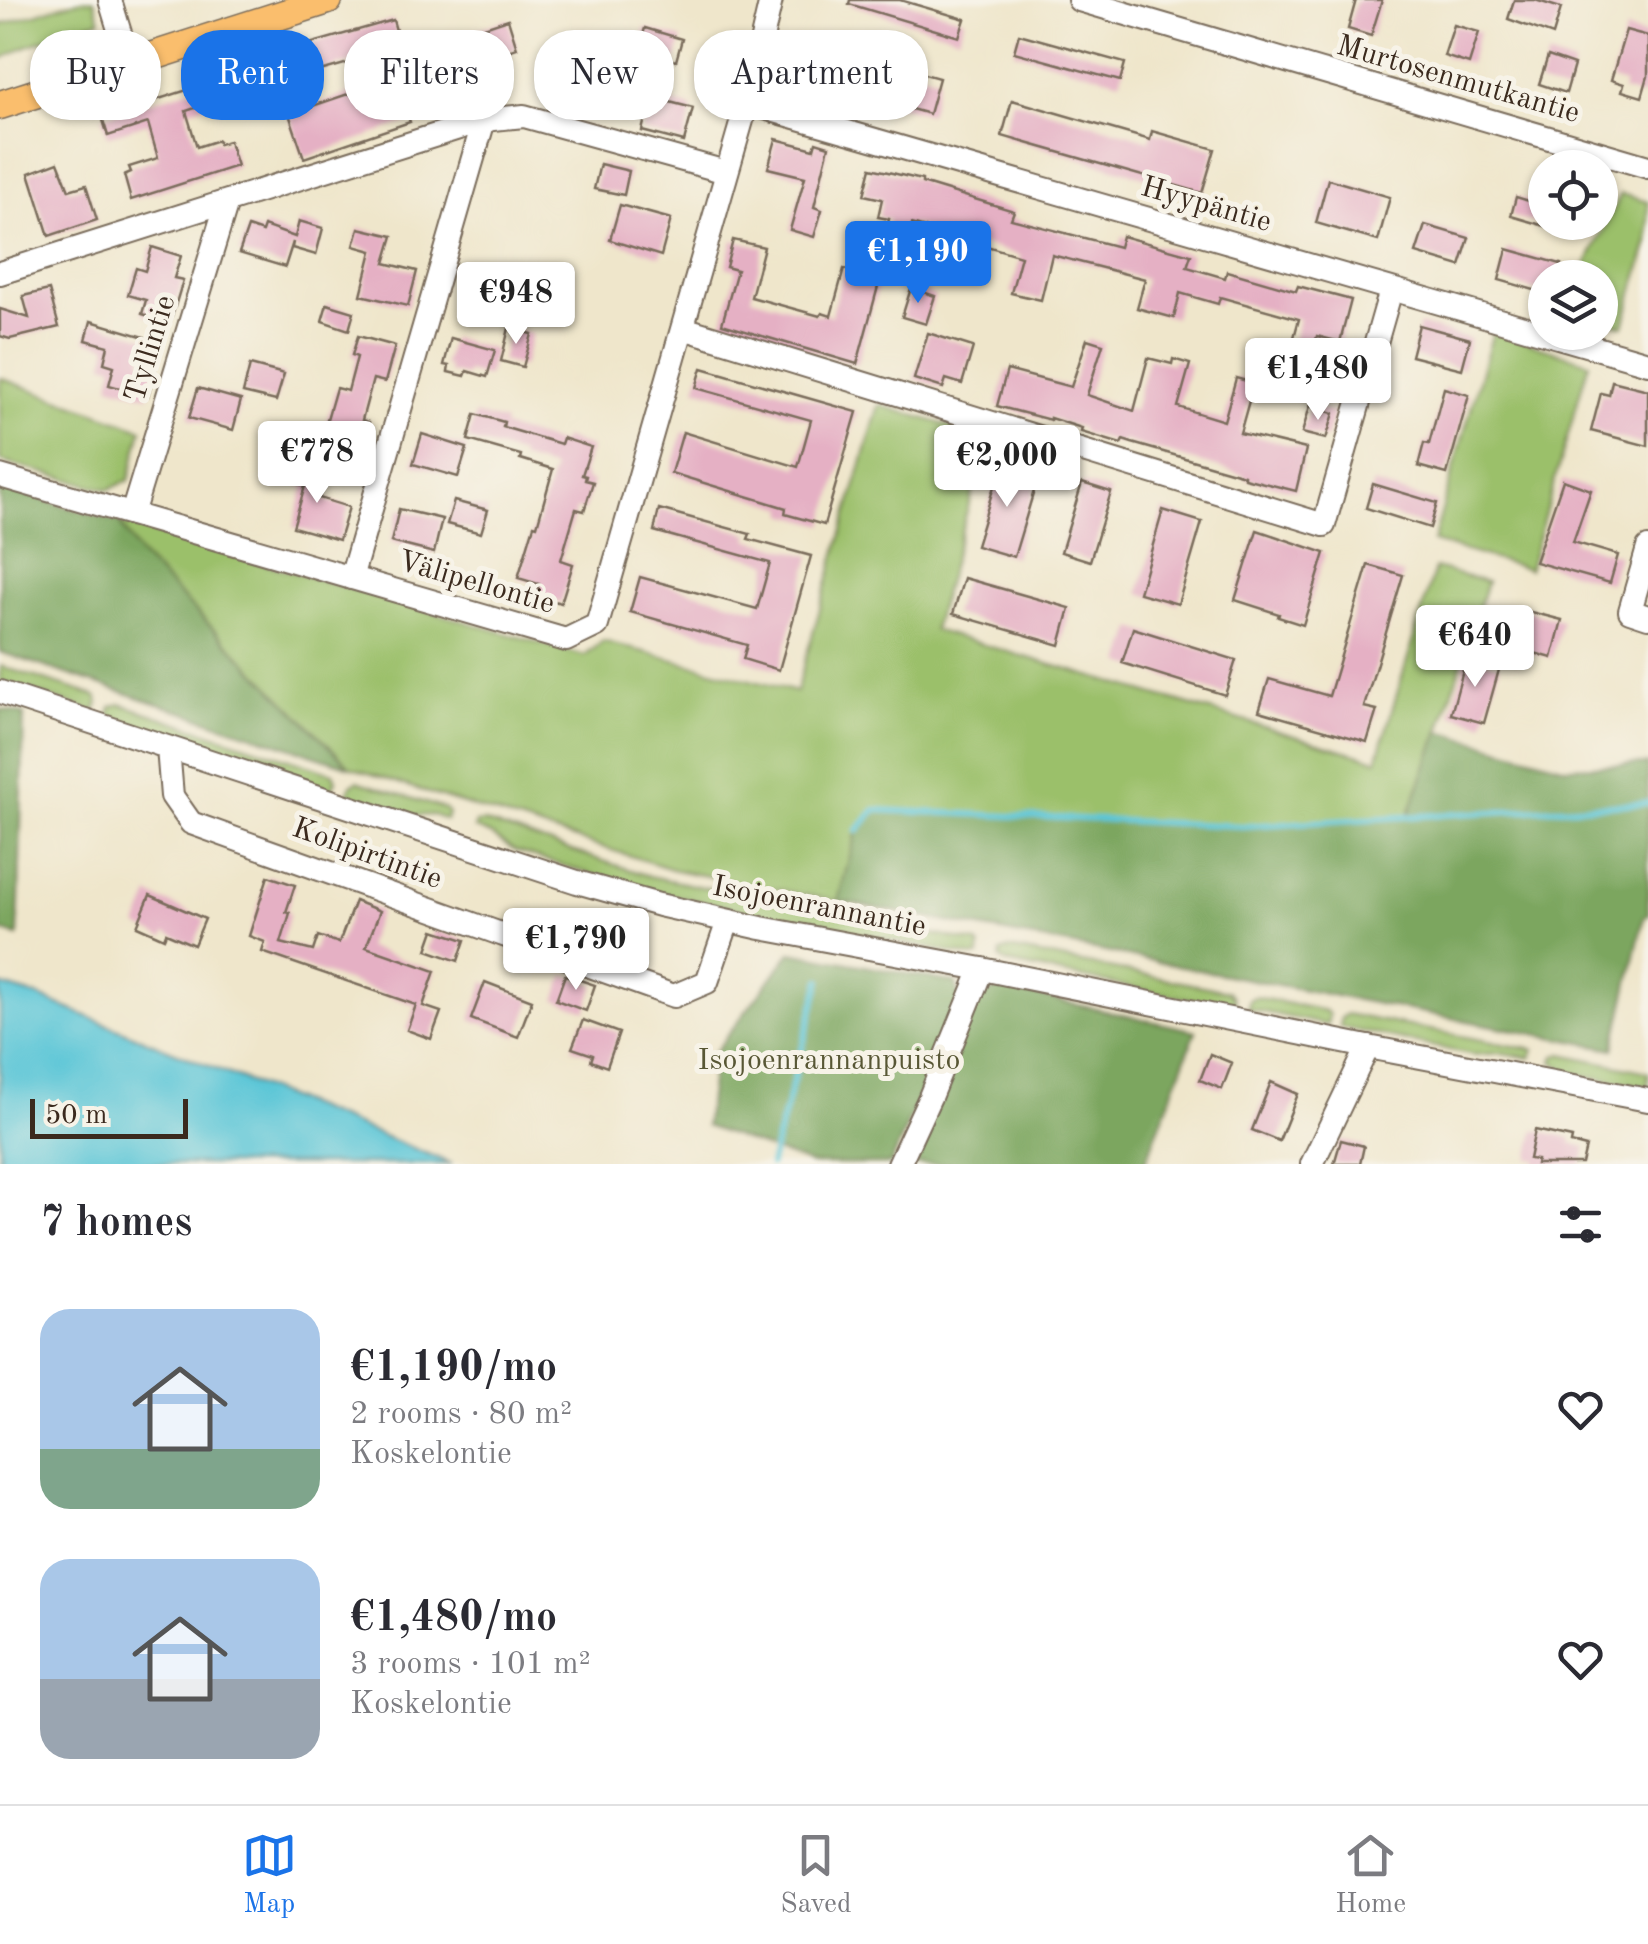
<!DOCTYPE html>
<meta charset="utf-8">
<style>
:root{--surface:#fff;--page:#f2f2f3;--text:#2b2b33;--muted:#7c7c81;--line:#e1e1e2;--accent:#1a73e8}
body{margin:0;font-family:"Old Standard TT",serif;background:var(--page);color:var(--text);height:100vh;display:flex;flex-direction:column;font-size:38px;white-space:nowrap}
*{box-sizing:border-box;margin:0}
p{font-size:32px;color:var(--muted)}
.icon{flex:none;width:55px;height:55px;fill:none;stroke:currentColor;stroke-width:2;stroke-linecap:round;stroke-linejoin:round}
.map{position:relative;height:1164px;overflow:hidden}
.details{display:flex;flex-direction:column;background:var(--surface);flex:1}
.details>*{flex:none}
.guide{position:absolute;left:30px;top:30px;width:1000px;height:90px;display:flex;gap:20px}
.tools{position:absolute;left:1528px;top:150px;display:grid;gap:20px}
.tools a{display:grid;place-items:center;width:90px;height:90px;border-radius:50%;background:var(--surface);box-shadow:0 2px 8px #0004;font-size:50px}
.scale{position:absolute;left:30px;bottom:25px;width:158px;box-sizing:border-box;padding-left:10px;border:5px solid #3b2a1e;border-top:0;font-size:28px;line-height:35px;white-space:nowrap;color:#3b2a1e;-webkit-text-stroke:8px #f7f3e8;paint-order:stroke}
.price{position:absolute;translate:-50% -85px;padding:0 22px;border-radius:10px;background:#fff;color:#222;font-size:32px;line-height:65px;filter:drop-shadow(0 2px 5px #0008)}
.price::after{content:'';position:absolute;left:50%;top:60px;width:30px;height:22px;margin-left:-15px;background:inherit;clip-path:polygon(0 0,100% 0,50% 100%)}
.price.selected{background:var(--accent);color:#fff}
ul{padding:0;list-style:none}
li{display:flex;align-items:center;gap:30px;height:250px;padding:0 40px}
li span{display:grid;place-items:center;flex:none;width:280px;height:200px;border-radius:30px;color:#555}
li>.icon{margin-inline-start:auto}
span .icon{width:120px;height:120px;fill:#fffc;stroke-width:1}
li b{font-size:42px}
h2{display:flex;justify-content:space-between;align-items:center;height:120px;padding:0 40px;font-size:42px}
.pill{padding:0 35px;border-radius:40px;background:var(--surface);box-shadow:0 2px 8px #0004;font-size:35px;line-height:90px}
.pill.selected{background:var(--accent);color:#fff}
.dock{display:flex;justify-content:space-around;align-items:center;height:140px;border-top:2px solid var(--line);background:var(--surface);font-size:28px;color:var(--muted)}
.dock a{display:grid;justify-items:center;gap:5px}
.dock .selected{color:var(--accent)}
.map>svg:first-child{display:block}
</style>
<div class="map">
<svg width="1648" height="1164" viewBox="0 0 1648 1164">
<rect width="100%" height="100%" fill="#f7f3e8"/>
<filter id="ink" filterUnits="userSpaceOnUse"><feTurbulence type="fractalNoise" baseFrequency=".01" numOctaves="2"/><feDisplacementMap in="SourceGraphic" scale="20" xChannelSelector="R" yChannelSelector="G"/><feConvolveMatrix kernelMatrix="1 2 1 2 8 2 1 2 1" color-interpolation-filters="sRGB"/></filter>
<filter id="wash" filterUnits="userSpaceOnUse"><feTurbulence type="fractalNoise" baseFrequency=".0048" numOctaves="4" result="noise"/><feDisplacementMap in="SourceGraphic" scale="40" xChannelSelector="R" yChannelSelector="G"/><feGaussianBlur stdDeviation="2.25" result="paint"/><feColorMatrix in="noise" values="0 0 0 0 0 0 0 0 0 0 0 0 0 0 0 0 0 1.4 0 .05"/><feComposite in="paint" operator="in"/></filter>
<g filter="url(#wash)">
<rect width="100%" height="100%" fill="#efe6cb"/>
<!-- green -->
<g fill="#9bc06b" stroke="#6b7544" stroke-width="2.5">
<polygon points="79,0 94,0 100,20 24,47 0,60 0,25"/>
<polygon points="1621,194 1648,202 1648,241 1624,326 1600,319 1600,278 1580,277"/>
<polygon points="1493,332 1589,362 1529,569 1433,542"/>
<polygon points="0,378 142,429 129,480 108,490 0,461"/>
<polygon points="879,405 988,437 933,630 1377,760 1435,568 1487,582 1440,731 1408,816 1243,826 857,831 838,901 675,870 441,797 350,767 139,554 119,522 585,656 603,641 796,692"/>
<polygon points="0,666 96,696 99,703 95,712 0,681"/>
<polygon points="120,704 333,773 336,780 331,791 109,716 111,707"/>
<polygon points="357,781 445,809 448,813 446,820 433,815 412,816 348,795 351,785"/>
<polygon points="484,822 649,876 977,943 980,947 979,956 972,957 640,889 515,851 491,835 474,828 476,823"/>
<polygon points="1009,949 1228,991 1234,997 1235,1008 1007,963 1000,958 1001,952"/>
<polygon points="1255,997 1326,1011 1329,1015 1327,1025 1248,1009 1249,1000"/>
<polygon points="1346,1014 1534,1050 1531,1058 1503,1053 1474,1055 1340,1027 1341,1018"/>
<polygon points="1562,1054 1648,1072 1648,1087 1571,1073 1553,1062 1555,1056"/>
</g>
<!-- forest -->
<g fill="#7ca65f" stroke="#5c683e" stroke-width="2.5">
<polygon points="0,487 119,522 139,554 350,767 0,652"/>
<polygon points="0,709 24,714 18,936 0,931"/>
<polygon points="1440,731 1566,767 1648,764 1648,915 1644,916 1614,1049 838,901 857,831 875,810 1243,826 1408,816"/>
<polygon points="791,952 956,983 959,1001 891,1164 811,1164 705,1126 715,1052"/>
<polygon points="1001,988 1196,1031 1145,1164 905,1164 979,998"/>
</g>
<!-- water -->
<polygon fill="#5cc6d7" stroke="#4c787a" stroke-width="2.5" points="0,985 37,996 452,1164 0,1164"/>
<g fill="none" stroke-linecap="round" stroke-linejoin="round">
<!-- stream -->
<g stroke="#5cc6d7" stroke-width="6">
<polyline points="857,831 875,810 1243,826 1648,803"/>
<polyline points="770,1164 821,980"/>
</g>
</g>
<g id="blocks">
<!-- building -->
<g fill="#e5b0c4">
<polygon points="850,0 900,0 965,19 959,37 849,4"/>
<polygon points="1356,0 1382,0 1371,36 1348,29"/>
<polygon points="1514,0 1535,0 1561,8 1553,35 1508,19"/>
<polygon points="508,19 517,48 490,57 500,89 480,95 469,64 443,73 433,44"/>
<polygon points="393,20 401,48 282,82 274,54"/>
<polygon points="1454,25 1479,32 1469,64 1444,56"/>
<polygon points="645,28 682,39 676,61 638,50"/>
<polygon points="1626,30 1648,36 1648,76 1642,97 1622,91 1624,84 1611,80"/>
<polygon points="1019,34 1125,63 1120,81 1014,52"/>
<polygon points="825,46 939,78 929,114 814,82"/>
<polygon points="550,52 605,70 596,97 586,94 581,109 547,97 552,83 541,80"/>
<polygon points="1548,56 1574,65 1566,93 1539,84"/>
<polygon points="225,78 231,96 186,111 197,147 218,140 219,144 229,141 237,166 131,200 124,175 131,172 129,167 158,158 148,123 108,136 102,117"/>
<polygon points="395,78 410,122 304,158 289,114"/>
<polygon points="650,97 693,108 684,142 642,131"/>
<polygon points="1012,100 1150,140 1152,131 1215,149 1202,193 1002,136"/>
<polygon points="776,139 814,149 816,142 829,146 814,207 822,210 814,237 790,230 805,177 768,168"/>
<polygon points="58,162 69,190 86,185 97,220 49,236 29,173"/>
<polygon points="600,164 629,171 624,195 594,189"/>
<polygon points="871,168 922,180 922,183 1014,211 1011,219 1119,247 1122,236 1191,255 1187,267 1225,278 1227,271 1296,291 1298,286 1351,300 1340,342 1317,336 1304,380 1275,371 1281,349 1290,352 1299,319 1220,297 1218,304 1180,293 1174,318 1137,308 1145,279 1052,255 1041,300 1011,293 1021,256 912,224 900,270 877,264 889,219 878,217 882,199 864,195"/>
<polygon points="1328,179 1390,197 1378,241 1316,223"/>
<polygon points="1516,197 1545,206 1545,226 1511,216"/>
<polygon points="620,205 671,219 661,256 610,240"/>
<polygon points="299,221 323,228 316,255 292,248 293,242 285,267 239,253 248,227 262,232 264,226 295,237"/>
<polygon points="1425,225 1469,238 1460,266 1416,253"/>
<polygon points="359,228 393,236 385,263 417,271 408,306 361,295 372,251 354,246"/>
<polygon points="733,240 764,247 751,297 820,316 822,313 831,316 844,269 880,279 857,364 722,324 737,270 726,267"/>
<polygon points="152,247 181,256 174,278 183,280 170,323 142,314 146,300 128,295 136,268 145,271"/>
<polygon points="1507,249 1561,264 1557,278 1545,278 1545,293 1499,280"/>
<polygon points="911,288 935,296 926,324 902,317"/>
<polygon points="49,290 59,327 10,339 0,336 0,309 29,318 23,296"/>
<polygon points="327,304 354,312 349,330 322,321"/>
<polygon points="91,321 148,338 141,361 156,366 148,396 109,385 114,366 104,363 108,346 86,340"/>
<polygon points="1419,325 1470,339 1462,369 1411,356"/>
<polygon points="509,328 532,334 523,367 501,361"/>
<polygon points="928,333 973,347 962,384 946,379 943,388 914,379"/>
<polygon points="358,336 395,346 385,382 373,379 362,420 369,422 359,458 319,447 336,388 348,391 357,357 352,355"/>
<polygon points="451,338 495,350 487,377 467,371 465,376 448,372 449,366 444,365"/>
<polygon points="1087,339 1103,344 1087,395 1134,411 1148,358 1172,364 1173,359 1190,364 1178,407 1224,421 1236,378 1254,383 1240,433 1306,449 1296,491 1244,478 1244,475 1132,443 1123,440 1121,444 1081,432 1082,428 1050,418 1050,420 997,406 1007,370 1071,387"/>
<polygon points="250,365 284,374 276,401 243,393"/>
<polygon points="702,368 857,412 824,525 785,514 786,508 671,473 683,432 798,467 811,420 696,388"/>
<polygon points="1612,381 1648,390 1648,446 1591,431 1601,393 1609,395"/>
<polygon points="198,388 241,400 233,430 189,418"/>
<polygon points="1444,388 1469,395 1447,474 1418,466 1424,443 1429,444"/>
<polygon points="1310,406 1334,413 1326,439 1302,433"/>
<polygon points="475,414 504,422 503,427 561,444 563,438 591,447 582,475 586,476 585,480 593,482 584,511 576,509 561,560 573,564 561,603 536,596 539,584 518,578 534,525 537,526 553,469 520,459 521,455 468,440"/>
<polygon points="422,434 467,448 458,477 413,464"/>
<polygon points="1001,463 1039,474 1014,557 976,546"/>
<polygon points="294,464 326,474 319,498 349,507 339,540 293,527 305,486 290,481"/>
<polygon points="1563,480 1591,490 1573,542 1618,555 1610,583 1535,562"/>
<polygon points="1082,483 1111,492 1090,561 1061,552"/>
<polygon points="1373,484 1437,503 1430,528 1366,508"/>
<polygon points="454,501 488,510 481,533 447,524"/>
<polygon points="399,509 442,519 434,553 391,542"/>
<polygon points="659,509 750,534 748,539 811,556 779,670 743,659 747,645 630,612 640,577 757,609 770,563 654,531"/>
<polygon points="1163,510 1202,522 1178,604 1139,593"/>
<polygon points="1257,530 1325,553 1303,625 1278,617 1279,614 1235,600"/>
<polygon points="1368,565 1403,575 1364,707 1377,710 1367,742 1259,711 1269,679 1329,696"/>
<polygon points="964,578 1070,608 1060,645 953,614"/>
<polygon points="1519,609 1562,620 1552,658 1527,651 1530,638 1512,633"/>
<polygon points="1133,628 1236,660 1225,695 1122,663"/>
<polygon points="1467,656 1500,666 1484,723 1451,714"/>
<polygon points="268,876 295,885 286,912 290,913 281,943 313,951 318,936 339,943 355,901 380,911 366,947 435,971 423,1006 441,1012 431,1039 407,1030 416,1005 262,952 265,942 249,936"/>
<polygon points="150,895 205,919 194,945 166,933 164,938 137,926"/>
<polygon points="434,930 465,940 458,961 427,950"/>
<polygon points="565,975 595,985 586,1011 556,1000"/>
<polygon points="485,982 532,1000 518,1037 471,1019"/>
<polygon points="583,1020 619,1033 607,1067 591,1061 593,1055 572,1048"/>
<polygon points="1210,1054 1232,1063 1222,1089 1200,1080"/>
<polygon points="1271,1082 1298,1094 1279,1141 1252,1130"/>
<polygon points="1535,1130 1572,1138 1571,1143 1586,1147 1582,1164 1536,1164 1537,1160 1529,1159"/>
<polygon points="1341,1140 1364,1146 1360,1164 1334,1164"/>
</g>
</g>
</g>
<g filter="url(#ink)">
<use href="#blocks" fill-opacity="0" stroke="#7a6c5b" stroke-width="2.5"/>
<g fill="none" stroke-linecap="round" stroke-linejoin="round">
<!-- minor casing -->
<g stroke="#7a6c5b" stroke-width="26">
<g id="minor">
<polyline points="110,0 129,63"/>
<polyline points="1079,0 1648,167"/>
<polyline points="747,103 1648,363"/>
<polyline points="0,273 484,120 524,116 726,172"/>
<polyline points="683,328 1324,525 1391,290"/>
<polyline points="0,476 566,640 597,625 747,103 771,0"/>
<polyline points="132,514 227,202"/>
<polyline points="1648,548 1630,611 1648,617"/>
<polyline points="351,578 484,120"/>
<polyline points="0,692 577,882 659,905 761,928 982,969 1368,1047 1648,1100"/>
<polyline points="168,748 172,796 191,823 674,996 707,982 728,921"/>
<polyline points="899,1164 930,1097 982,969"/>
<polyline points="1312,1164 1368,1047"/>
</g>
</g>
<!-- major casing -->
<g stroke="#7a6c5b" stroke-width="31">
<polyline id="major" points="0,105 328,0"/>
</g>
<!-- minor -->
<use href="#minor" stroke="#fff" stroke-width="22"/>
<!-- major -->
<use href="#major" stroke="#fabe6d" stroke-width="28"/>
</g>
</g>
<g text-anchor="middle" dominant-baseline="central" stroke-width="10" stroke-linejoin="round" paint-order="stroke">
<!-- street labels -->
<g font-size="30" fill="#3b2a1e" stroke="#f7f3e8">
<text transform="translate(1458 80) rotate(16)">Murtosenmutkantie</text>
<text transform="translate(1206 205) rotate(16)">Hyypäntie</text>
<text transform="translate(151 349) rotate(-73)">Tyllintie</text>
<text transform="translate(476 583) rotate(16)">Välipellontie</text>
<text transform="translate(367 854) rotate(20)">Kolipirtintie</text>
<text transform="translate(819 907) rotate(11)">Isojoenrannantie</text>
</g>
<!-- park labels -->
<g font-size="30" fill="#585735" stroke="#f7f3e8">
<text x="829" y="1061">Isojoenrannanpuisto</text>
</g>
</g>
</svg>
<div class="tools">
<a><svg class="icon" aria-label="locate" viewBox="0 0 24 24"><circle cx="12" cy="12" r="6"/><path d="M12 2v4M12 18v4M2 12h4M18 12h4"/></svg></a>
<a><svg class="icon" aria-label="layers" viewBox="0 0 24 24"><path d="M12 4l9 5-9 5-9-5zM3 14l9 5 9-5"/></svg></a>
</div>
<div class="scale">50 m</div>
<b class="price selected" style="left:918px;top:306px">€1,190</b>
<b class="price" style="left:516px;top:347px">€948</b>
<b class="price" style="left:1318px;top:423px">€1,480</b>
<b class="price" style="left:317px;top:506px">€778</b>
<b class="price" style="left:1007px;top:510px">€2,000</b>
<b class="price" style="left:1475px;top:690px">€640</b>
<b class="price" style="left:576px;top:993px">€1,790</b>
<div class="guide">
<a class="pill">Buy</a>
<a class="pill selected">Rent</a>
<a class="pill">Filters</a>
<a class="pill">New</a>
<a class="pill">Apartment</a>
</div>
</div>
<section class="details">
<h2>7 homes<svg class="icon" aria-label="filters" viewBox="0 0 24 24"><path d="M4 7h16M4 17h16"/><circle cx="9" cy="7" r="2"/><circle cx="15" cy="17" r="2"/></svg></h2>
<ul>
<li><span style="background:linear-gradient(#a9c7e8 70%,#7fa58c 0)"><svg class="icon" aria-label="home" viewBox="0 0 24 24"><path d="M3 11l9-7 9 7M6 9v11h12V9"/></svg></span><div><b>€1,190/mo</b><p>2 rooms · 80 m²</p><p>Koskelontie</p></div><svg class="icon" aria-label="heart" viewBox="0 0 24 24"><path d="M12 20l-8-8c-3-5 5-10 8-4 3-6 11-1 8 4z"/></svg></li>
<li><span style="background:linear-gradient(#a9c7e8 60%,#9aa5b1 0)"><svg class="icon" aria-label="home" viewBox="0 0 24 24"><path d="M3 11l9-7 9 7M6 9v11h12V9"/></svg></span><div><b>€1,480/mo</b><p>3 rooms · 101 m²</p><p>Koskelontie</p></div><svg class="icon" aria-label="heart" viewBox="0 0 24 24"><path d="M12 20l-8-8c-3-5 5-10 8-4 3-6 11-1 8 4z"/></svg></li>
</ul>
</section>
<nav class="dock">
<a class="selected"><svg class="icon" aria-label="map" viewBox="0 0 24 24"><path d="M3 6l6-2 6 2 6-2v14l-6 2-6-2-6 2zM9 4v14M15 6v14"/></svg>Map</a>
<a><svg class="icon" aria-label="saved" viewBox="0 0 24 24"><path d="M7 4h10v16l-5-4-5 4z"/></svg>Saved</a>
<a><svg class="icon" aria-label="home" viewBox="0 0 24 24"><path d="M3 11l9-7 9 7M6 9v11h12V9"/></svg>Home</a>
</nav>
